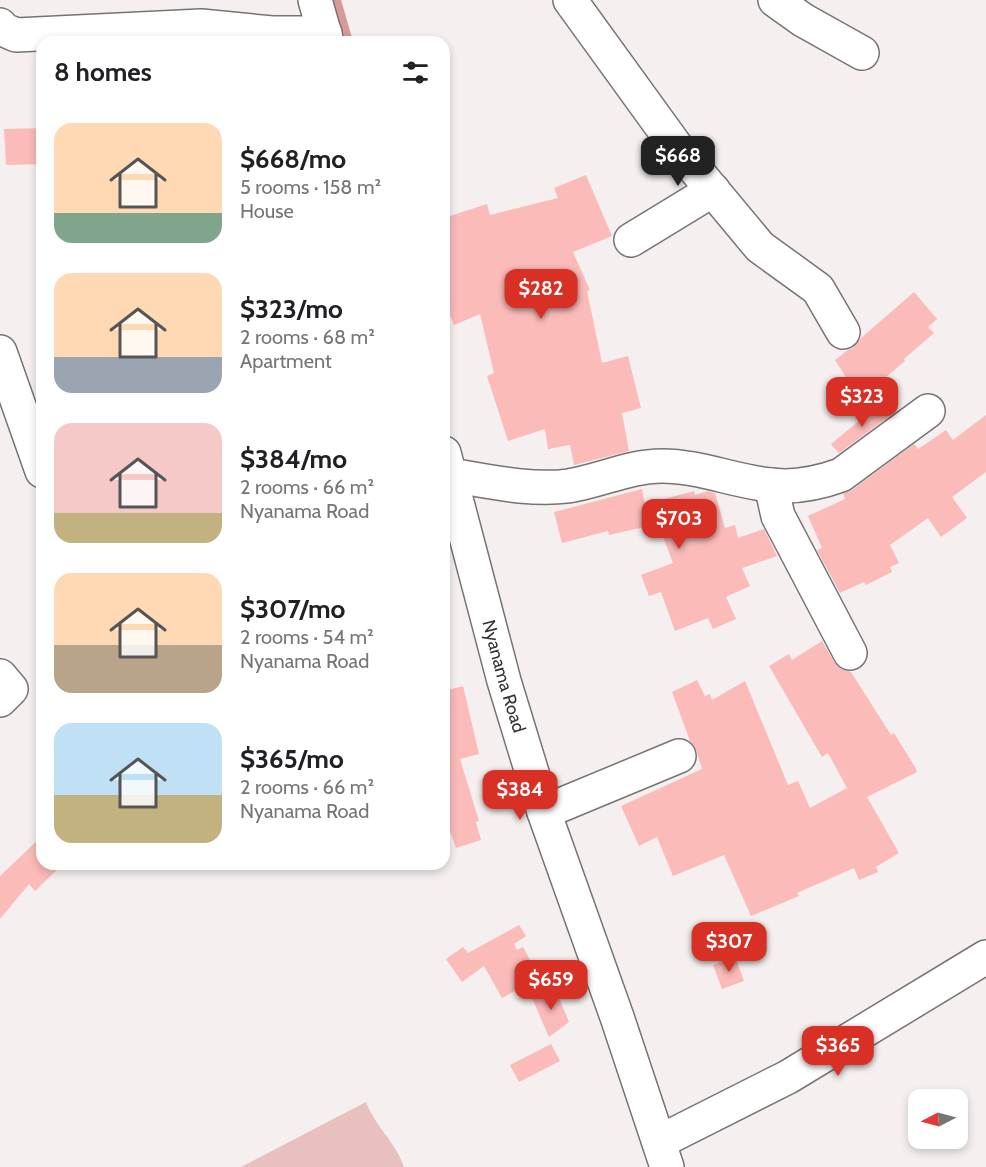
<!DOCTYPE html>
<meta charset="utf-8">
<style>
:root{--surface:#fff;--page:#f6f6f6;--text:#202124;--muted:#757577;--accent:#d93025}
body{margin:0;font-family:Cabin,sans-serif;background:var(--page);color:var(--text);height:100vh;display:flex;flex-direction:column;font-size:22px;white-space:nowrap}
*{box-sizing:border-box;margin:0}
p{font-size:20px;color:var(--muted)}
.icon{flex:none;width:33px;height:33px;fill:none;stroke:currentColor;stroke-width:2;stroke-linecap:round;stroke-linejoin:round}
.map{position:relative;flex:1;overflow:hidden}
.drawer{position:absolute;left:36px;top:36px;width:414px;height:834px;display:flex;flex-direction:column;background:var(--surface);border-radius:18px;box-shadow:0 3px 9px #0003}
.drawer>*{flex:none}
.needle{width:39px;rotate:264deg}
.tools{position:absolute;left:908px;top:1089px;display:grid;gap:12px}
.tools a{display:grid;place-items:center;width:60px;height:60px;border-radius:12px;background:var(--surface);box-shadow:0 3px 9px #0003;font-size:30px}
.price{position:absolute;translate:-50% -51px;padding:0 14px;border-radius:12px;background:var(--accent);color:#fff;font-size:20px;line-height:39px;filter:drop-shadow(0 2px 3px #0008)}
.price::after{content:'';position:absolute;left:50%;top:36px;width:18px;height:14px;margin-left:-9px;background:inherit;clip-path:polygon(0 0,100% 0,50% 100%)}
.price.active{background:#222;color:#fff}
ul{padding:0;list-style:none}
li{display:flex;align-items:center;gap:18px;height:150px;padding:0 18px}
li span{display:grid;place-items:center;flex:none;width:168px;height:120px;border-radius:18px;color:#555}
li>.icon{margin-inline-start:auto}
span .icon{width:72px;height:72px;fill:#fffc;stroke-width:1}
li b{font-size:26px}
h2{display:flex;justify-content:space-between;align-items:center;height:72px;padding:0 18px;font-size:26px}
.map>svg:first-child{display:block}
</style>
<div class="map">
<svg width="986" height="1167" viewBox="0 0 986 1167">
<rect width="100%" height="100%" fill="#f5efef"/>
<!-- green -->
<path fill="#e7c0bf" d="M 366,1102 C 375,1126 396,1143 404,1167 L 241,1167 Z"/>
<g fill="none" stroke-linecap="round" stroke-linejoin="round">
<!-- stream -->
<polyline stroke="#d79a98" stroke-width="8" points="337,0 349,42"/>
</g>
<!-- building -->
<g fill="#fabbb9">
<polygon points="42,128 42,164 6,165 4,129"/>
<polygon points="586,175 612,236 573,252 590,290 587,291 602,363 628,356 641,408 622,413 629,451 574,465 570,445 548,449 545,429 508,441 487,376 494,373 480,314 454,325 444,301 444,218 487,204 490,215 558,198 554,188"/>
<polygon points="914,292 937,319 928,327 934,333 904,359 905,361 857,401 842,381 846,377 835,360 848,350 853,348 860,339"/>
<polygon points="882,402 891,415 839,453 831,444"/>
<polygon points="986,415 986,472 952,497 967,518 941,537 928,518 890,545 899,563 890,567 892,572 866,585 864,582 840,593 817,550 822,548 808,516 845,499 843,494 852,490 914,444 918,449 946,430 953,440"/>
<polygon points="642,489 645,504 694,491 695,495 708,491 715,493 725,528 735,525 738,538 764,529 777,556 742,568 750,586 726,597 736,619 713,629 708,618 675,631 661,592 649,596 641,575 673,563 658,524 609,535 608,531 562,543 554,512"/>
<polygon points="822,641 834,662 841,669 851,672 891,735 894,733 915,767 917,772 867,797 899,853 876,867 878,872 859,880 854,868 797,893 799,896 751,916 724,855 673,876 657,837 639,846 621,806 702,769 696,749 690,741 672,692 697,680 705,696 710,694 712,700 745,681 788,785 798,781 810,808 847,788 828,753 822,757 769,666 789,654 792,660"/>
<polygon points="463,686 479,754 460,759 479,821 476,822 481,840 456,848 450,831 444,833 444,691"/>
<polygon points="42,836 42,864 63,864 35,891 29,884 0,919 0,876"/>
<polygon points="519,925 526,936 514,944 517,950 523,947 540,978 502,998 484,966 462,982 446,959 463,947 468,953"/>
<polygon points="735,956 744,981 722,989 713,965"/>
<polygon points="555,988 569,1022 549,1037 532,998"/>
<polygon points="551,1044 560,1061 519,1082 510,1065"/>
</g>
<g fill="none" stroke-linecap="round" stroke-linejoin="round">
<!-- minor casing -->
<g stroke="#787373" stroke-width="36">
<g id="minor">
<polyline points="315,0 327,42"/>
<polyline points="570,0 675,145 760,247 818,289 843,332"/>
<polyline points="775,0 803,20 862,53"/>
<polyline points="0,25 2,29 16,35 201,26 272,33 325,33"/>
<polyline points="631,240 713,190"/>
<polyline points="0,352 42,471"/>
<path id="s1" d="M 444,453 L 504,681 L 544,812 L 617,1017 L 667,1167"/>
<path d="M 450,475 C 488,481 529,491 568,486 C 600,481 629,466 662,466 C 699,466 733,481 770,485 C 794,488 819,483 841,475 L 928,411"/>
<polyline points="771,485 778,516 850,653"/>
<polyline points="0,676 11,689 0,700"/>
<polyline points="544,812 679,756"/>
<polyline points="659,1142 788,1077 986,957"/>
</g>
</g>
<!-- minor -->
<use href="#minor" stroke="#fff" stroke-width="33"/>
</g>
<g text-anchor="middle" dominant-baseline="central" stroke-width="6" stroke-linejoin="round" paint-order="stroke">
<!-- street labels -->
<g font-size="18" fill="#333131" stroke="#f5efef">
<text stroke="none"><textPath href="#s1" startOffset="231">Nyanama Road</textPath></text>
</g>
</g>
</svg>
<div class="tools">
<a><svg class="needle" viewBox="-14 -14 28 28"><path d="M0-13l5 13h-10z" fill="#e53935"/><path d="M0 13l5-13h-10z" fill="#757577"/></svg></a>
</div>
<b class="price active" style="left:678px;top:187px">$668</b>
<b class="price" style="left:541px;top:320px">$282</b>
<b class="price" style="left:862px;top:428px">$323</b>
<b class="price" style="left:679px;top:550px">$703</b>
<b class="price" style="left:520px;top:821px">$384</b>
<b class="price" style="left:729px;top:973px">$307</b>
<b class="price" style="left:551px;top:1011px">$659</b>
<b class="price" style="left:838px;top:1077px">$365</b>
<section class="drawer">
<h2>8 homes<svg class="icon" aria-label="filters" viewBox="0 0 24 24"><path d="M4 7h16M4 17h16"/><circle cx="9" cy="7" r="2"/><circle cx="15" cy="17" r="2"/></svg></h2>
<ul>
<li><span style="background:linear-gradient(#ffd9b3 75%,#7fa58c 0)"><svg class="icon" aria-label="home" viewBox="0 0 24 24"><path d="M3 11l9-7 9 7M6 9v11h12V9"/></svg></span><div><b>$668/mo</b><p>5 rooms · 158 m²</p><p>House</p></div></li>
<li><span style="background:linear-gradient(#ffd9b3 70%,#9aa5b1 0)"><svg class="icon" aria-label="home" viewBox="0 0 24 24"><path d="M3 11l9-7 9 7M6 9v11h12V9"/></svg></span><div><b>$323/mo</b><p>2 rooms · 68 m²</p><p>Apartment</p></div></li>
<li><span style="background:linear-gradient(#f6c9c9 75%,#c2b280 0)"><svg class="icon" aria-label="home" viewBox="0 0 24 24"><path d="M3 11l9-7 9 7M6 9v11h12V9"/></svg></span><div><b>$384/mo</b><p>2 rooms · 66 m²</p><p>Nyanama Road</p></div></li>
<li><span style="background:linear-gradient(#ffd9b3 60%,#b9a48a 0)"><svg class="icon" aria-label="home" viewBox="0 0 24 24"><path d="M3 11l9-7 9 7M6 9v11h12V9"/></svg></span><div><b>$307/mo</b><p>2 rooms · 54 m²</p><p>Nyanama Road</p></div></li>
<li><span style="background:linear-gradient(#bfe0f5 60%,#c2b280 0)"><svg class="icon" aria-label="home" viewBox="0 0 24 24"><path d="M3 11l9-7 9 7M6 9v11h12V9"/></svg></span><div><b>$365/mo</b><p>2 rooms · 66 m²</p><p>Nyanama Road</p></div></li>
</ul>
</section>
</div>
